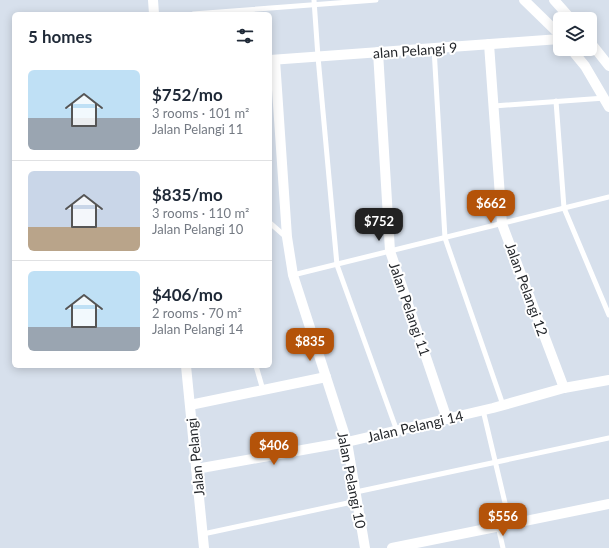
<!DOCTYPE html>
<meta charset="utf-8">
<style>
:root{--surface:#fff;--page:#f6f6f7;--text:#1f2937;--muted:#747a83;--line:#e0e1e3;--accent:#b45309}
body{margin:0;font-family:Lato,sans-serif;background:var(--page);color:var(--text);height:100vh;display:flex;flex-direction:column;font-size:15px;white-space:nowrap}
*{box-sizing:border-box;margin:0}
p{font-size:13px;color:var(--muted)}
.icon{flex:none;width:22px;height:22px;fill:none;stroke:currentColor;stroke-width:2;stroke-linecap:round;stroke-linejoin:round}
.map{position:relative;flex:1;overflow:hidden}
.sheet{position:absolute;left:12px;top:12px;width:260px;height:356px;display:flex;flex-direction:column;background:var(--surface);border-radius:6px;box-shadow:0 2px 10px #0003}
.sheet>*{flex:none}
.fabs{position:absolute;left:553px;top:12px;display:grid;gap:8px}
.fabs a{display:grid;place-items:center;width:44px;height:44px;border-radius:6px;background:var(--surface);box-shadow:0 2px 10px #0003;font-size:20px}
.price{position:absolute;translate:-50% -34px;padding:0 9px;border-radius:8px;background:var(--accent);color:#fff;font-size:13px;line-height:26px;filter:drop-shadow(0 1px 2px #0008)}
.price::after{content:'';position:absolute;left:50%;top:24px;width:12px;height:9px;margin-left:-6px;background:inherit;clip-path:polygon(0 0,100% 0,50% 100%)}
.price.on{background:#222;color:#fff}
ul{padding:0;list-style:none}
li{display:flex;align-items:center;gap:12px;height:100px;padding:0 16px}
li+li{border-top:1px solid var(--line)}
li span{display:grid;place-items:center;flex:none;width:112px;height:80px;border-radius:6px;color:#555}
li>.icon{margin-inline-start:auto}
span .icon{width:48px;height:48px;fill:#fffc;stroke-width:1}
li b{font-size:17px}
h2{display:flex;justify-content:space-between;align-items:center;height:48px;padding:0 16px;font-size:17px}
.map>svg:first-child{display:block}
</style>
<div class="map">
<svg width="609" height="548" viewBox="0 0 609 548">
<rect width="100%" height="100%" fill="#d7e0ec"/>
<g fill="none" stroke-linecap="round" stroke-linejoin="round">
<!-- service -->
<g stroke="#fff" stroke-width="5">
<polyline points="314,0 318,57 337,265 397,431"/>
<polyline points="193,14 376,0"/>
<polyline points="434,48 445,238 503,405"/>
<polyline points="556,101 564,208 609,315"/>
<polyline points="494,106 605,98"/>
<polyline points="270,223 286,237"/>
<polyline points="293,275 609,197"/>
<polyline points="256,366 263,390"/>
<polyline points="483,410 510,524"/>
<polyline points="356,492 609,438"/>
<polyline points="498,526 503,548"/>
<polyline points="203,534 357,501"/>
</g>
<!-- minor -->
<g stroke="#fff" stroke-width="10">
<polyline points="153,0 154,14"/>
<polyline points="524,0 560,35"/>
<polyline points="554,0 571,19"/>
<polyline points="590,42 609,66"/>
<polyline points="489,44 502,224 564,388"/>
<polyline points="571,49 585,66 609,107"/>
<polyline points="378,52 390,251 447,419"/>
<polyline points="270,60 560,39"/>
<polyline points="275,60 287,237 293,275 347,442 365,548"/>
<polyline points="186,366 204,548"/>
<polyline points="190,405 326,377"/>
<polyline points="196,469 347,442 493,408 564,388 609,380"/>
<polyline points="392,548 609,504"/>
</g>
</g>
<g text-anchor="middle" dominant-baseline="central" stroke-width="4" stroke-linejoin="round" paint-order="stroke">
<!-- street labels -->
<g font-size="14" fill="#24272b" stroke="#fff">
<text transform="translate(415 50) rotate(-4)">alan Pelangi 9</text>
<text transform="translate(527 289) rotate(70)">Jalan Pelangi 12</text>
<text transform="translate(410 309) rotate(71)">Jalan Pelangi 11</text>
<text transform="translate(415 426) rotate(-13)">Jalan Pelangi 14</text>
<text transform="translate(195 457) rotate(-96)">Jalan Pelangi</text>
<text transform="translate(352 480) rotate(79)">Jalan Pelangi 10</text>
</g>
</g>
</svg>
<div class="fabs">
<a><svg class="icon" aria-label="layers" viewBox="0 0 24 24"><path d="M12 4l9 5-9 5-9-5zM3 14l9 5 9-5"/></svg></a>
</div>
<b class="price" style="left:491px;top:224px">$662</b>
<b class="price on" style="left:379px;top:242px">$752</b>
<b class="price" style="left:310px;top:362px">$835</b>
<b class="price" style="left:274px;top:466px">$406</b>
<b class="price" style="left:503px;top:537px">$556</b>
<section class="sheet">
<h2>5 homes<svg class="icon" aria-label="filters" viewBox="0 0 24 24"><path d="M4 7h16M4 17h16"/><circle cx="9" cy="7" r="2"/><circle cx="15" cy="17" r="2"/></svg></h2>
<ul>
<li><span style="background:linear-gradient(#bfe0f5 60%,#9aa5b1 0)"><svg class="icon" aria-label="home" viewBox="0 0 24 24"><path d="M3 11l9-7 9 7M6 9v11h12V9"/></svg></span><div><b>$752/mo</b><p>3 rooms · 101 m²</p><p>Jalan Pelangi 11</p></div></li>
<li><span style="background:linear-gradient(#c9d6e8 70%,#b9a48a 0)"><svg class="icon" aria-label="home" viewBox="0 0 24 24"><path d="M3 11l9-7 9 7M6 9v11h12V9"/></svg></span><div><b>$835/mo</b><p>3 rooms · 110 m²</p><p>Jalan Pelangi 10</p></div></li>
<li><span style="background:linear-gradient(#bfe0f5 70%,#9aa5b1 0)"><svg class="icon" aria-label="home" viewBox="0 0 24 24"><path d="M3 11l9-7 9 7M6 9v11h12V9"/></svg></span><div><b>$406/mo</b><p>2 rooms · 70 m²</p><p>Jalan Pelangi 14</p></div></li>
</ul>
</section>
</div>
